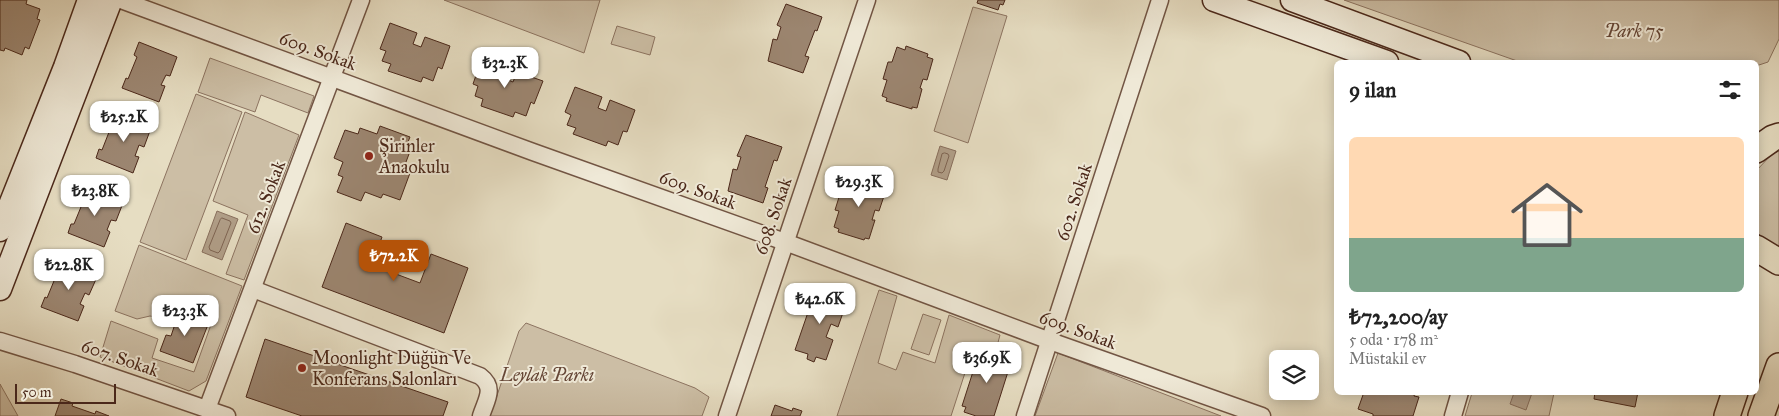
<!DOCTYPE html>
<html lang="tr">
<meta charset="utf-8">
<style>
:root{--surface:#fff;--page:#f6f6f6;--text:#222;--muted:#767676;--accent:#b45309}
body{margin:0;font-family:"IM FELL Great Primer",serif;background:var(--page);color:var(--text);height:100vh;display:flex;flex-direction:column;font-size:19px;white-space:nowrap}
*{box-sizing:border-box;margin:0}
p{font-size:16px;color:var(--muted)}
.icon{flex:none;width:28px;height:28px;fill:none;stroke:currentColor;stroke-width:2;stroke-linecap:round;stroke-linejoin:round}
.map{position:relative;flex:1;overflow:hidden}
.panel{position:absolute;left:1334px;top:60px;width:425px;height:335px;display:flex;flex-direction:column;background:var(--surface);border-radius:8px;box-shadow:0 2px 12px #0003}
.panel>*{flex:none}
.fabs{position:absolute;left:1269px;top:350px;display:grid;gap:10px}
.fabs a{display:grid;place-items:center;width:50px;height:50px;border-radius:8px;background:var(--surface);box-shadow:0 2px 12px #0003;font-size:25px}
.scale{position:absolute;left:15px;bottom:12px;width:101px;box-sizing:border-box;padding-left:5px;border:2px solid #4b281a;border-top:0;font-size:14px;line-height:18px;white-space:nowrap;color:#4b281a;-webkit-text-stroke:4px #efe9d7;paint-order:stroke}
.price{position:absolute;translate:-50% -42px;padding:0 11px;border-radius:10px;background:#fff;color:#222;font-size:16px;line-height:32px;filter:drop-shadow(0 1px 2px #0008)}
.price::after{content:'';position:absolute;left:50%;top:30px;width:15px;height:11px;margin-left:-8px;background:inherit;clip-path:polygon(0 0,100% 0,50% 100%)}
.price.current{background:var(--accent);color:#fff}
ul{padding:0;list-style:none}
li{display:grid;align-content:center;gap:10px;height:265px;padding:0 15px}
li span{display:grid;place-items:center;height:155px;border-radius:8px;color:#555}
li>.icon{margin-inline-start:auto}
span .icon{width:90px;height:90px;fill:#fffc;stroke-width:1}
li b{font-size:21px}
h2{display:flex;justify-content:space-between;align-items:center;height:60px;padding:0 15px;font-size:21px}
.map>svg:first-child{display:block}
</style>
<div class="map">
<svg width="1779" height="416" viewBox="0 0 1779 416">
<rect width="100%" height="100%" fill="#e6ddc2"/>
<filter id="stains"><feTurbulence type="fractalNoise" baseFrequency=".004" numOctaves="4"/><feColorMatrix values="0 0 0 0 .2 0 0 0 0 .09 0 0 0 0 .02 0 0 0 .5 -.17"/></filter>
<radialGradient id="worn" r=".72"><stop offset=".6" stop-color="#630" stop-opacity="0"/><stop offset="1" stop-color="#630" stop-opacity=".3"/></radialGradient>
<!-- green -->
<g fill="#ccbea5" stroke="#8c7360">
<polygon points="444,0 600,0 584,53"/>
<polygon points="1344,0 1779,0 1779,39 1768,62 1756,66 1756,62 1520,62"/>
<polygon points="973,7 1007,16 968,143 934,131"/>
<polygon points="617,26 655,37 650,55 611,44"/>
<polygon points="210,58 314,96 308,113 261,95 255,112 198,92"/>
<polygon points="196,94 242,112 186,260 140,242"/>
<polygon points="245,112 299,135 244,280 226,274 248,215 213,201"/>
<polygon points="1779,151 1779,250 1771,246 1756,231 1756,171 1772,154"/>
<polygon points="139,245 242,286 206,381 189,391 100,357 111,321 158,339 152,358 194,372 213,319 174,303 167,319 150,316 137,319 115,311"/>
<polygon points="879,290 897,296 878,363 896,370 903,352 935,363 949,315 1000,335 996,350 974,345 951,416 837,416"/>
<polygon points="923,314 941,320 929,355 911,349"/>
<polygon points="526,323 695,388 709,397 702,416 490,416 519,331"/>
<polygon points="1058,353 1221,416 1035,416"/>
<polygon points="0,384 18,416 0,416"/>
<polygon points="1472,393 1554,393 1549,416 1465,416"/>
</g>
<!-- water -->
<g fill="#b19f89" stroke="#886f5d">
<polygon points="940,146 956,151 947,180 931,175"/>
<polygon points="217,211 238,219 222,260 202,252"/>
<polygon points="1514,393 1532,393 1526,410 1510,404"/>
</g>
<g fill="none" stroke-linecap="round" stroke-linejoin="round">
<!-- shore -->
<g stroke="#7e6452" stroke-width="1">
<polygon points="945,153 948,154 949,156 944,171 942,173 938,172 938,169 942,154"/>
<polygon points="222,218 230,221 231,223 220,251 218,253 210,250 209,247 220,220"/>
</g>
</g>
<!-- building -->
<g fill="#9c8671" stroke="#4b281a">
<polygon points="0,0 27,0 26,4 40,9 37,19 40,20 29,49 25,47 22,55 5,48 4,51 0,50"/>
<polygon points="978,0 1005,0 1003,5 1000,4 998,10 977,3"/>
<polygon points="786,4 822,17 817,31 815,30 805,56 809,57 803,73 768,61 773,39 777,40 781,27 777,25"/>
<polygon points="390,23 417,33 413,44 421,47 425,37 450,46 442,69 438,67 433,81 423,77 421,82 388,71 391,64 382,61 386,51 380,49"/>
<polygon points="139,42 177,57 170,76 166,75 161,85 165,86 159,102 122,88 126,78 128,79 137,57 134,55"/>
<polygon points="906,46 928,54 927,57 933,59 927,80 923,79 920,88 922,89 917,108 912,107 912,109 886,101 887,98 882,96 887,80 883,79 888,62 892,62 897,47 905,50"/>
<polygon points="482,58 510,68 506,79 513,82 517,72 543,81 534,104 531,102 526,116 515,112 513,117 481,106 483,99 475,96 478,86 473,84"/>
<polygon points="575,87 602,97 598,108 606,111 610,100 635,110 627,132 623,131 618,145 608,141 606,146 573,134 576,128 567,125 571,115 565,112"/>
<polygon points="113,113 151,128 144,147 139,145 135,156 139,157 133,173 96,158 99,149 102,150 111,127 108,126"/>
<polygon points="380,126 410,137 404,152 409,154 403,170 410,173 400,200 383,194 381,198 365,192 361,201 337,192 343,177 338,175 343,162 334,158 345,130 358,134 360,128 377,134"/>
<polygon points="746,135 782,147 777,161 774,160 765,187 768,188 763,203 728,191 733,169 737,170 741,157 737,156"/>
<polygon points="849,178 857,181 858,178 881,185 879,188 886,190 879,211 875,210 872,220 875,220 869,239 865,238 864,240 838,232 839,229 834,227 839,211 835,210 840,194 844,194"/>
<polygon points="85,188 123,203 116,221 111,220 107,230 110,232 104,247 68,233 71,224 74,224 83,202 80,201"/>
<polygon points="346,223 382,237 372,265 420,283 431,254 468,268 444,333 322,287"/>
<polygon points="58,262 97,277 89,295 85,293 80,304 84,306 78,321 41,307 45,297 47,298 56,276 53,275"/>
<polygon points="827,291 837,295 836,297 847,301 838,327 831,324 826,337 833,340 826,360 816,357 814,362 807,359 808,354 795,350 815,292 826,295"/>
<polygon points="176,310 209,322 193,363 160,351 166,335 171,336 175,324 171,323"/>
<polygon points="265,339 448,402 443,416 302,416 246,397"/>
<polygon points="985,350 1012,359 994,416 976,416 964,412 966,407 962,406 978,356 983,356"/>
<polygon points="1364,392 1415,392 1414,396 1419,397 1413,416 1373,416 1373,414 1358,409"/>
<polygon points="1595,392 1638,392 1635,407 1594,399"/>
<polygon points="61,399 73,403 72,406 95,414 96,411 109,416 55,416"/>
<polygon points="775,405 792,411 793,408 802,411 800,416 771,416"/>
</g>
<g fill="none" stroke-linecap="round" stroke-linejoin="round">
<!-- street casing -->
<g stroke="#725544" stroke-width="19">
<g id="street">
<polyline points="121,0 533,152 785,242 1050,341 1262,416"/>
<path d="M 253,289 L 480,376 C 496,388 486,400 481,416"/>
<polyline points="0,341 75,364 227,416"/>
<polyline points="207,409 361,0"/>
<polyline points="727,416 867,0"/>
<polyline points="1025,416 1160,0"/>
<polyline points="1453,416 1460,392"/>
</g>
</g>
<!-- secondary casing -->
<g stroke="#4b281a" stroke-width="25">
<g id="secondary">
<polyline points="1214,0 1387,62"/>
<polyline points="1292,0 1459,62"/>
<polyline points="0,230 65,67 89,0"/>
<polyline points="0,289 111,0"/>
</g>
</g>
<!-- primary casing -->
<g stroke="#4b281a" stroke-width="28">
<g id="primary">
<polyline points="1756,150 1773,138 1779,136"/>
<polyline points="1756,248 1779,262"/>
<polyline points="1727,416 1735,392"/>
<polyline points="1761,416 1779,366"/>
</g>
</g>
<!-- street -->
<use href="#street" stroke="#efe9d7" stroke-width="16"/>
<!-- secondary -->
<use href="#secondary" stroke="#efe9d7" stroke-width="22"/>
<!-- primary -->
<use href="#primary" stroke="#e6ddc2" stroke-width="25"/>
</g>
<!-- markers -->
<g fill="#8f2418" stroke="#efe9d7" stroke-width="2">
<circle cx="369" cy="156" r="5"/>
<circle cx="302" cy="368" r="5"/>
</g>
<g text-anchor="middle" dominant-baseline="central" stroke-width="4" stroke-linejoin="round" paint-order="stroke">
<!-- park labels -->
<g font-size="18" font-style="italic" fill="#654636" stroke="#efe9d7">
<text x="1634" y="31">Park 75</text>
<text x="547" y="375">Leylak Parkı</text>
</g>
<!-- street labels -->
<g font-size="18" fill="#4b281a" stroke="#efe9d7">
<text transform="translate(318 51) rotate(20)">609. Sokak</text>
<text transform="translate(698 190) rotate(20)">609. Sokak</text>
<text transform="translate(266 197) rotate(-69)">612. Sokak</text>
<text transform="translate(1074 202) rotate(-72)">602. Sokak</text>
<text transform="translate(773 216) rotate(-71)">608. Sokak</text>
<text transform="translate(1078 330) rotate(20)">609. Sokak</text>
<text transform="translate(120 358) rotate(19)">607. Sokak</text>
</g>
<!-- poi labels -->
<g font-size="18" fill="#4b281a" stroke="#efe9d7" text-anchor="start">
<text x="379" y="146">Şirinler<tspan x="379" dy="21">Anaokulu</tspan></text>
<text x="312" y="358">Moonlight Düğün Ve<tspan x="312" dy="21">Konferans Salonları</tspan></text>
</g>
</g>
<rect width="100%" height="100%" filter="url(#stains)"/>
<rect width="100%" height="100%" fill="url(#worn)"/>
</svg>
<div class="fabs">
<a><svg class="icon" aria-label="layers" viewBox="0 0 24 24"><path d="M12 4l9 5-9 5-9-5zM3 14l9 5 9-5"/></svg></a>
</div>
<div class="scale">50 m</div>
<b class="price" style="left:505px;top:89px">₺32.3K</b>
<b class="price" style="left:124px;top:143px">₺25.2K</b>
<b class="price" style="left:859px;top:208px">₺29.3K</b>
<b class="price" style="left:95px;top:217px">₺23.8K</b>
<b class="price current" style="left:394px;top:282px">₺72.2K</b>
<b class="price" style="left:69px;top:291px">₺22.8K</b>
<b class="price" style="left:820px;top:325px">₺42.6K</b>
<b class="price" style="left:185px;top:337px">₺23.3K</b>
<b class="price" style="left:987px;top:384px">₺36.9K</b>
<section class="panel">
<h2>9 ilan<svg class="icon" aria-label="filters" viewBox="0 0 24 24"><path d="M4 7h16M4 17h16"/><circle cx="9" cy="7" r="2"/><circle cx="15" cy="17" r="2"/></svg></h2>
<ul>
<li><span style="background:linear-gradient(#ffd9b3 65%,#7fa58c 0)"><svg class="icon" aria-label="home" viewBox="0 0 24 24"><path d="M3 11l9-7 9 7M6 9v11h12V9"/></svg></span><div><b>₺72,200/ay</b><p>5 oda · 178 m²</p><p>Müstakil ev</p></div></li>
</ul>
</section>
</div>
